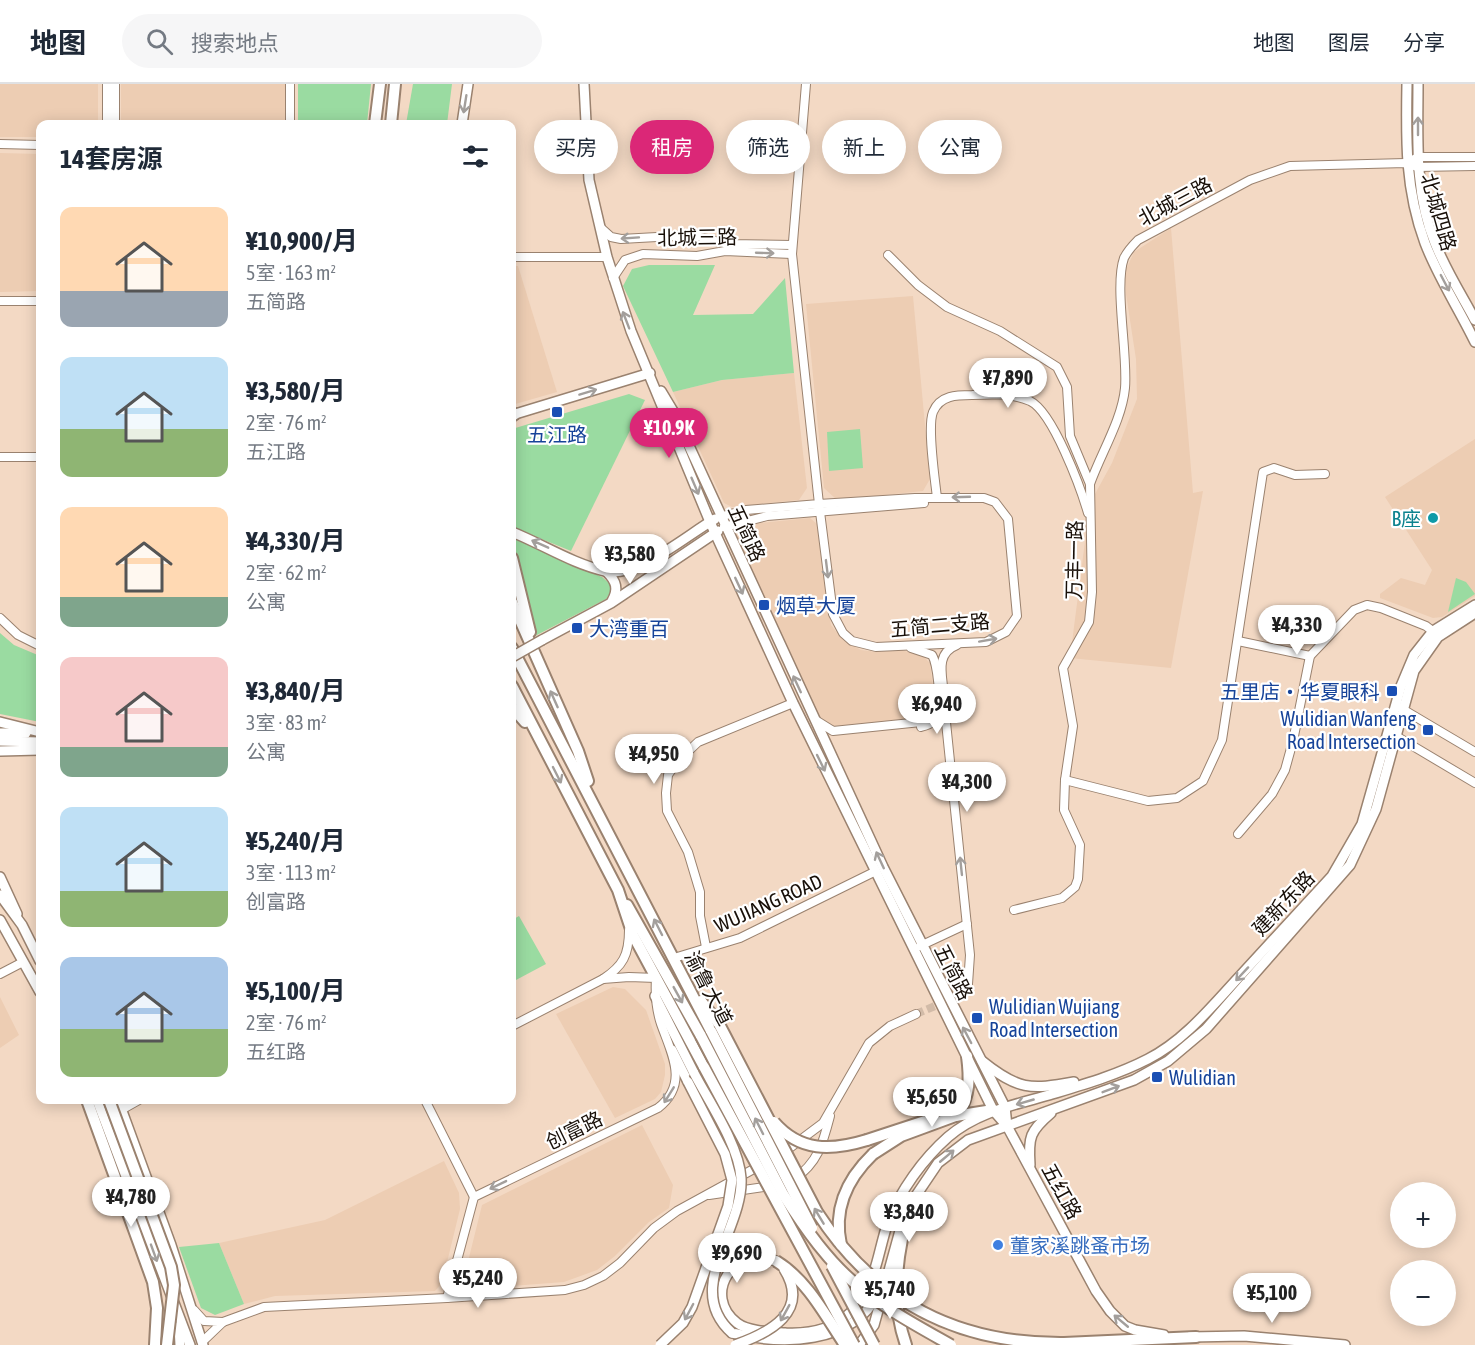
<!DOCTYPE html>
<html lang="zh">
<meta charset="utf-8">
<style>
:root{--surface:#fff;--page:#f6f6f7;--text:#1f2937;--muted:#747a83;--line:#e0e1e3;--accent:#db2777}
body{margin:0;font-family:"Asap Condensed","Noto Sans SC",sans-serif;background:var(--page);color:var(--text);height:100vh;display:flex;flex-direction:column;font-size:22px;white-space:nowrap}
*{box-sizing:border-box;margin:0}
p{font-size:20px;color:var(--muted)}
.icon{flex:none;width:33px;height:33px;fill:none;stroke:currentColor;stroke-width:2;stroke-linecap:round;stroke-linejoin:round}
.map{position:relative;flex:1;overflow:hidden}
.details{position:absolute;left:36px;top:36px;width:480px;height:984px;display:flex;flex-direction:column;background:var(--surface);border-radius:12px;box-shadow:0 3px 15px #0003}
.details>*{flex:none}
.guide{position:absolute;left:534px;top:36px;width:570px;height:54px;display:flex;gap:12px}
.controls{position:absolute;left:1390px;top:1098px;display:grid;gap:12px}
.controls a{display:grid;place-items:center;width:66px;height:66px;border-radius:50%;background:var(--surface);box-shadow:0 3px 15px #0003;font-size:30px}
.price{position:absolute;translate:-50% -51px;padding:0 14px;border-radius:21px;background:#fff;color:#222;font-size:20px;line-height:39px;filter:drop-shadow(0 2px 3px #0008)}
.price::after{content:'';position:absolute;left:50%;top:36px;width:18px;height:14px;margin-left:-9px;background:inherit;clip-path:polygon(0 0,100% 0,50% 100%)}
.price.selected{background:var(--accent);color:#fff}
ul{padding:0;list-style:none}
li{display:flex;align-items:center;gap:18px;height:150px;padding:0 24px}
li span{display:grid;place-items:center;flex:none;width:168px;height:120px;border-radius:12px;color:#555}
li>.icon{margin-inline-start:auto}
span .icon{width:72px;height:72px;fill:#fffc;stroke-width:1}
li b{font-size:26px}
h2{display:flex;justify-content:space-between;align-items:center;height:72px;padding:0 24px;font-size:26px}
.tag{padding:0 21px;border-radius:27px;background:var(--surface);box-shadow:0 3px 15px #0003;font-size:21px;line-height:54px}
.tag.selected{background:var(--accent);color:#fff}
header{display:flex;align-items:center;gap:36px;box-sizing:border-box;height:84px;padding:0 30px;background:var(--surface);border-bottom:2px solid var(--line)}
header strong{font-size:28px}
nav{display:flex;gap:33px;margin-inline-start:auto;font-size:21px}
.search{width:420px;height:54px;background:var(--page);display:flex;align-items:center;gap:15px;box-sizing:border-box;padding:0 21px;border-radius:33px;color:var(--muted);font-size:22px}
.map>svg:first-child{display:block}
</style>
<header>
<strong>地图</strong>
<div class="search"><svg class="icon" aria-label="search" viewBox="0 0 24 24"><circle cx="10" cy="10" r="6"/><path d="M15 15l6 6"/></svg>搜索地点</div>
<nav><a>地图</a><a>图层</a><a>分享</a></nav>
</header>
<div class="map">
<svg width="1475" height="1261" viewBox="0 0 1475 1261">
<rect width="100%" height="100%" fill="#f3d9c4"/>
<!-- built -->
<g fill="#edcdb3">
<polygon points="0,0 98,0 98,40 40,40 40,53 0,53"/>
<rect x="121" y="0" width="165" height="40"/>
<polygon points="0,69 40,70 40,207 0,208"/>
<polygon points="1171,144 1193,409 1203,407 1171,584 1070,574 1088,434 1095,410 1112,379 1137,315 1136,275 1126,210 1125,188 1134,168"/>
<polygon points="512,182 518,182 557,308 512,321"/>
<polygon points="913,212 930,395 923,407 837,416 824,404 806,220"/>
<polygon points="794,289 807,404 799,416 732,423 724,419 673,308 722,296"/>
<polygon points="1475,355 1475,512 1442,533 1433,534 1380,514 1380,510 1401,494 1425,501 1432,486 1385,413"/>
<polygon points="810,434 817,440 831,541 843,556 861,566 877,568 902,566 924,573 930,579 935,618 927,630 921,633 833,643 828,642 817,629 737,454 739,445 750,440"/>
<polygon points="613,903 625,905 646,926 665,980 665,991 661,1008 655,1015 615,1034 556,930"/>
<polygon points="0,913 19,951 0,964"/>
<polygon points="642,1041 673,1101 669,1124 649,1138 615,1172 597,1186 564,1198 471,1205 463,1198 482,1121"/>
<polygon points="444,1077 459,1109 460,1125 442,1199 435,1207 275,1212 244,1220 219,1159 325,1136"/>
</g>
<!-- green -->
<g fill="#9adba1">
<polygon points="298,0 371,0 367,40 298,40"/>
<polygon points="413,0 452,0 447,40 406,40"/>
<polygon points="649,181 715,181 693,231 753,230 785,194 794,289 722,296 673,308 623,202 632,185"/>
<polygon points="629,310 645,316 571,467 512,443 512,345"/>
<polygon points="860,345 863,384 829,387 827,348"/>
<polygon points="512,454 602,493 610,500 610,509 606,515 535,552 520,481 512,465"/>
<polygon points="1456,494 1466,498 1475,510 1448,528"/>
<polygon points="0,549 14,561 40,572 40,638 0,630"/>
<polygon points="519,832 546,880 516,896 512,890 512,836"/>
<polygon points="219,1159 244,1220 215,1231 201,1224 179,1163"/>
</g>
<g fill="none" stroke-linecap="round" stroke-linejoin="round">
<!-- minor-tunnel -->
<polyline stroke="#d2bba8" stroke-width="8" stroke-dasharray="8 4" stroke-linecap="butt" points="916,930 961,911 968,900"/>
<!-- minor casing -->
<g stroke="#9a826f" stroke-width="10">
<g id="minor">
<polyline points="107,0 107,40"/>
<polyline points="115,0 115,40"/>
<polyline points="290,0 290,40"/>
<polyline points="0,60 40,61"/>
<polyline points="1406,79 1418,73 1475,73"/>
<polyline points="601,144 611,153 621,155 693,151 727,160 792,161"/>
<polyline points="888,171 918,201 947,223 1000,247 1057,283 1067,303 1070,352 1090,400 1092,508 1089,538 1063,584 1073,642 1065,696 1064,726 1080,761 1078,795 1075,803 1062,814 1014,826"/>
<polyline points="512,173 607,173"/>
<polyline points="613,194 625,176 643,170 697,172 725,167 792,170"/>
<polyline points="0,217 40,217"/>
<polyline points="0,373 40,373"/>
<path d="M 1090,400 C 1101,369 1122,336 1125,304 C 1128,270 1114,202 1124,174 C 1128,166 1132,162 1138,156 L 1250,96 L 1290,82 L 1406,79 L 1417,83 L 1475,82"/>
<path d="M 937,414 C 935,395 927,343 933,328 C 940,311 957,311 972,311 C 991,310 1012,309 1030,317 C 1053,328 1081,405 1088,429"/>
<polyline points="719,433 746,426 819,420 915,414 984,414 995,418 1008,435 1017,532 1006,548 986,558 876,563 852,557 843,549 833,530 819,420 792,170 806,0"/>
<polyline points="724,443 767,432 924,419"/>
<polyline points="0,534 18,551 40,562"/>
<polyline points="1238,557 1310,572"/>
<polyline points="944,619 970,871 968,900"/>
<polyline points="1399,623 1475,668"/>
<path d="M 817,637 L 833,647 L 921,638 C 928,636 934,633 937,627 C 942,618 937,579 932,571 L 911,564"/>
<path d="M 921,643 C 971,630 918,576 957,561"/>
<polyline points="1391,649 1475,699"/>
<polyline points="1065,696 1148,717 1177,714 1203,697 1222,656 1263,388 1274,384 1295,391 1325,390"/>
<polyline points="1238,750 1272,710 1285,686 1293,657 1310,572 1354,526 1367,521 1381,524 1426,542 1435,549"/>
<polyline points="920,862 967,840"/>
<polyline points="706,863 700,832 700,808 688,768 667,727 666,709 668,691 677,678 698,658 793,619"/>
<polyline points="674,874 740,854 874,788"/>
<polyline points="0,890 23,878"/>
<polyline points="512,942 603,895"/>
<polyline points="425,1016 474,1113"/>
<polyline points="123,1025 139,1016"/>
<polyline points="783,1069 823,1039 869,959 890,942 916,930"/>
<path d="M 794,1095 C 818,1079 823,1059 830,1032"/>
<polyline points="709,1111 771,1102"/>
<path d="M 447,1214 L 474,1113 L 658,1024 C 689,1000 672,971 661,940 C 656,925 655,910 656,894 L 629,893 L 603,895 C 623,882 629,871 629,846"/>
<polyline points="194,1226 204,1237 223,1238 202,1258"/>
<polyline points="223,1238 264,1223 447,1214 565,1206 584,1201 603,1192 620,1179 654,1144 677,1127 761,1081"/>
</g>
</g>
<!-- major casing -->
<g stroke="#9a826f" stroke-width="12">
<g id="major">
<polyline points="584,0 589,96 607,173 631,247 710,438 793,619 993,1026 1007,1042 1096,1207 1110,1227 1125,1242 1135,1246 1164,1251"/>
<path d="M 1407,0 C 1406,56 1405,105 1425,159 C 1438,193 1459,225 1475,258"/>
<path d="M 1418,0 C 1418,53 1414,108 1435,159 C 1445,185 1461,210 1475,236"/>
<polyline points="462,40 468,0"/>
<polyline points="661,307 673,327 883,783 1005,1023 1007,1042"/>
<polyline points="512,331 650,289"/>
<path d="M 512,448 C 542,460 573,480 605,487 C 637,495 688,450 715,435"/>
<path d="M 607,488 C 616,497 619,505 612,517"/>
<polyline points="542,556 611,519 718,447"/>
<polyline points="0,638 40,648"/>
<polyline points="0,649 26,649"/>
<polyline points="0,657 40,658"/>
<polyline points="0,667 40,666"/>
<polyline points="0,793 17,830"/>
<polyline points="0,811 22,841 40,877"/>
<polyline points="0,836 40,908"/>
<polyline points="655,912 694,989"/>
<polyline points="672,966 688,998"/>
<path d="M 982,977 C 1018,1006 1030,1006 1074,998"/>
<polyline points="97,1016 190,1261"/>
<polyline points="118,1016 171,1161 203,1261"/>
<path d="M 1030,1081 C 1028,1053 1030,1047 1051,1029"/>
<polyline points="909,1122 938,1079 968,1056 1134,996 1168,977 1206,945 1350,781 1376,725 1414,587 1438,553 1475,529"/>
<path d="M 776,1177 C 734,1160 701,1211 737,1239 C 749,1248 772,1248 786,1249 C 809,1250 832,1246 850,1229 C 876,1205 877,1170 888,1138 C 900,1107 923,1075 948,1053 C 977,1028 1014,1021 1049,1011 C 1082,1001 1117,991 1148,975 C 1184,957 1212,922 1239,893 C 1270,859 1301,826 1332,792 L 1362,740 L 1401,602 L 1414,571 L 1433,547 L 1475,521"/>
<polyline points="179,1242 180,1261"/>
<path d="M 732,1249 C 782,1261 852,1261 878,1210"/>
<polyline points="1190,1253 1244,1252 1345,1261"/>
<polyline points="859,1261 874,1241 901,1143"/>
</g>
</g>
<!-- highway casing -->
<g stroke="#9a826f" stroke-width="14">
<g id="highway">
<polyline points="375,40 380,0"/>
<polyline points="391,40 395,0"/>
<polyline points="512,332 515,330"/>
<polyline points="512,474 530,548"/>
<polyline points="512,518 578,667 588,697"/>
<polyline points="512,564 711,947"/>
<polyline points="512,602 618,806 633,851 704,983"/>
<polyline points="512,623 525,638"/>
<polyline points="627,821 701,952"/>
<polyline points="701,917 719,940"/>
<polyline points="87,1016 153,1198 157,1224 155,1261"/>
<polyline points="955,1032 993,1026"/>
<polyline points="867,1056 925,1037"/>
<path d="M 873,1070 L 901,1052 L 958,1031 C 970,1010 970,995 967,972"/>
<polyline points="1064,1259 1196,1253"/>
<path d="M 906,1261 C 889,1214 898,1164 911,1118"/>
</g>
</g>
<!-- minor -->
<use href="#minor" stroke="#fff" stroke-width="8"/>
<!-- major -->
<use href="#major" stroke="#fff" stroke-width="9"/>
<!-- highway -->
<use href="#highway" stroke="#fff" stroke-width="10"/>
<!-- major-bridge casing -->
<g stroke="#9a826f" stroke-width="12" stroke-linecap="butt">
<g id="major-bridge">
<polyline points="512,573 542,556"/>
<path d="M 694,989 C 709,1018 739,1061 741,1094 C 744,1145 682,1205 732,1249"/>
<polyline points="660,1261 683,1239 692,1223 728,1122 732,1096 725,1070 688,998"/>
<path d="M 735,1261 C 769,1249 811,1228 784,1185"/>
</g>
</g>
<!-- highway-bridge casing -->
<g stroke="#9a826f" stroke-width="14" stroke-linecap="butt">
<g id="highway-bridge">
<path d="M 719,940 L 817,1128 C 875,1218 957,1260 1064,1259"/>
<polyline points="711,947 812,1144"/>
<path d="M 701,952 L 783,1110 C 804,1143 830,1181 862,1205 C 889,1227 921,1244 951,1261"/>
<polyline points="704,983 854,1261"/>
<polyline points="109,1016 171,1183 174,1201 167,1261"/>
<path d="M 774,1038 C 800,1068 831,1067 867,1056"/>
<path d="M 841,1161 C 833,1125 847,1095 873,1070"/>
<path d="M 776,1177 C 807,1196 825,1231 845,1261"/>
<polyline points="832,1182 874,1261"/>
</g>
</g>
<!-- major-bridge -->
<use href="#major-bridge" stroke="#fff" stroke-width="9"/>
<!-- highway-bridge -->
<use href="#highway-bridge" stroke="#fff" stroke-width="10"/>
</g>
<!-- one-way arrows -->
<defs><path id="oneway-shaft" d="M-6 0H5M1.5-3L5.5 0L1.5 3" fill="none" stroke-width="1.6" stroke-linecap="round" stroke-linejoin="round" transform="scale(1.5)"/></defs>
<g stroke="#a39f9c">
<use href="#oneway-shaft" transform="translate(465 20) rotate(99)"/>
<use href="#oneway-shaft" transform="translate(1418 42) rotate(-90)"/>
<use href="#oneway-shaft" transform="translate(630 154) rotate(176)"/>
<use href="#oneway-shaft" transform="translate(765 169) rotate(2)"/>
<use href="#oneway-shaft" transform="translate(1445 199) rotate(62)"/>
<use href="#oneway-shaft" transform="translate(626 236) rotate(-111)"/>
<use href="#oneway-shaft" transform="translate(588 308) rotate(-17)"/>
<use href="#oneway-shaft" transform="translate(695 402) rotate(67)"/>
<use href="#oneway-shaft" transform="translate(961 413) rotate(178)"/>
<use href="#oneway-shaft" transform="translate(540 460) rotate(-156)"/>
<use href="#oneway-shaft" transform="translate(827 485) rotate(83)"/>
<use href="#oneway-shaft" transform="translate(739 502) rotate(65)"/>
<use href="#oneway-shaft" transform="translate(988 556) rotate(-10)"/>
<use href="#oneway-shaft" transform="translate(797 600) rotate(-115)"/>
<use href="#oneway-shaft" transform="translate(554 615) rotate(-114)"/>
<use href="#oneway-shaft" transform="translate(821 679) rotate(64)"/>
<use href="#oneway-shaft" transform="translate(557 691) rotate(63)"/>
<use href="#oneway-shaft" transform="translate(880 776) rotate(-115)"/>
<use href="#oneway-shaft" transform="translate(961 782) rotate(-96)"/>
<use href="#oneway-shaft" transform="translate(658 843) rotate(-117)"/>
<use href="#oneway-shaft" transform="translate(1242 890) rotate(133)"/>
<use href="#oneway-shaft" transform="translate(678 911) rotate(61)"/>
<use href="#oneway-shaft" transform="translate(967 951) rotate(-118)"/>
<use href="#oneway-shaft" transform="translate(1111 1005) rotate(-21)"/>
<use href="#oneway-shaft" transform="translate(669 1011) rotate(122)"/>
<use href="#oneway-shaft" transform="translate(1025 1018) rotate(164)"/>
<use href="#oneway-shaft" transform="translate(759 1042) rotate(-117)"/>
<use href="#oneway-shaft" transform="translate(947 1072) rotate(-40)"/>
<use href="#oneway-shaft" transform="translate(498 1101) rotate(154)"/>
<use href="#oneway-shaft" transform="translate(819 1132) rotate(-121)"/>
<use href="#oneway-shaft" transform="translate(154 1169) rotate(70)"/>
<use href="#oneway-shaft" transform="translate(689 1228) rotate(118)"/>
<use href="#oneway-shaft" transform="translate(785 1229) rotate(119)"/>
<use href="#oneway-shaft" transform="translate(1121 1237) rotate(-140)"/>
</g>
<!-- markers -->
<g fill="#1a4fb4" stroke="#fff" stroke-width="2">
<rect x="551" y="322" width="12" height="12" rx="3"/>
<rect x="758" y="515" width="12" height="12" rx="3"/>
<rect x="571" y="538" width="12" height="12" rx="3"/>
<rect x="1386" y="601" width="12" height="12" rx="3"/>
<rect x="1422" y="640" width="12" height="12" rx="3"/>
<rect x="971" y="928" width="12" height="12" rx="3"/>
<rect x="1151" y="987" width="12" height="12" rx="3"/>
</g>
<circle fill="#0f9aa8" stroke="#fff" stroke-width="2" cx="1433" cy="434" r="6"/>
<circle fill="#3f7fe0" stroke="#fff" stroke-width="2" cx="998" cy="1161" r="6"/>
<g text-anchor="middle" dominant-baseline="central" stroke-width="4.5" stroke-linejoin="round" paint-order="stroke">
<!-- street labels -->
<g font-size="20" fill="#180f08" stroke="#fff">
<text transform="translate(1175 117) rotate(-28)">北城三路</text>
<text transform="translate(1439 128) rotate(74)">北城四路</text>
<text transform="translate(697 153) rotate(-1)">北城三路</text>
<text transform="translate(747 449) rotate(65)">五简路</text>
<text transform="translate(1074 476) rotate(-89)">万丰一路</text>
<text transform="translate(940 541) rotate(-5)">五简二支路</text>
<text transform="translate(768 819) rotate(-24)">WUJIANG ROAD</text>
<text transform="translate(1283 819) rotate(-47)">建新东路</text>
<text transform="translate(954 888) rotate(63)">五简路</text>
<text transform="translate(709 904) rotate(63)">渝鲁大道</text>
<text transform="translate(574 1046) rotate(-26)">创富路</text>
<text transform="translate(1062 1107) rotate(61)">五红路</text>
</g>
<!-- transit labels -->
<g font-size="20" fill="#164399" stroke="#fff" text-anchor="start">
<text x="557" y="350" text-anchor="middle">五江路</text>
<text x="776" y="521">烟草大厦</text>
<text x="589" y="544">大湾重百</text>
<text x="1380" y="607" text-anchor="end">五里店‧华夏眼科</text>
<text x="1416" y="634" text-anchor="end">Wulidian Wanfeng<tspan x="1416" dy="23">Road Intersection</tspan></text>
<text x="989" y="922">Wulidian Wujiang<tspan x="989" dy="23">Road Intersection</tspan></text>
<text x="1169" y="993">Wulidian</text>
</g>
<!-- culture labels -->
<g font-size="20" fill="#0d838f" stroke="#fff" text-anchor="end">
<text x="1421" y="434">B座</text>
</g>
<!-- shop labels -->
<g font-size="20" fill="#366cbe" stroke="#fff" text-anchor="start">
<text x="1010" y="1161">董家溪跳蚤市场</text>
</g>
</g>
</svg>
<div class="controls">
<a>+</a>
<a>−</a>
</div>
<b class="price" style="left:1008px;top:325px">¥7,890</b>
<b class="price selected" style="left:669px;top:375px">¥10.9K</b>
<b class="price" style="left:630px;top:501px">¥3,580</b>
<b class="price" style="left:1297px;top:572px">¥4,330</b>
<b class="price" style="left:937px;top:651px">¥6,940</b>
<b class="price" style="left:654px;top:701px">¥4,950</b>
<b class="price" style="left:967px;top:729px">¥4,300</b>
<b class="price" style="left:932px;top:1044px">¥5,650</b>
<b class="price" style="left:131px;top:1144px">¥4,780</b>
<b class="price" style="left:909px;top:1159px">¥3,840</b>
<b class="price" style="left:737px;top:1200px">¥9,690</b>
<b class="price" style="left:478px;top:1225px">¥5,240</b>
<b class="price" style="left:890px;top:1236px">¥5,740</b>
<b class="price" style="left:1272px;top:1240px">¥5,100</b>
<div class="guide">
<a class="tag">买房</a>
<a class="tag selected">租房</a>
<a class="tag">筛选</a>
<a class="tag">新上</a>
<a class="tag">公寓</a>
</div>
<section class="details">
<h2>14套房源<svg class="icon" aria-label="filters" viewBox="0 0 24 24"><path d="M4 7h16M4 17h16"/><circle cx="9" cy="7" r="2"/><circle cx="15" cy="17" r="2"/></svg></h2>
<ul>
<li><span style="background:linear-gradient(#ffd9b3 70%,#9aa5b1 0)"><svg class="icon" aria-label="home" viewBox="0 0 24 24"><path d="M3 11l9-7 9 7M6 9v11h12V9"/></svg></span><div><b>¥10,900/月</b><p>5室 · 163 m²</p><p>五简路</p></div></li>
<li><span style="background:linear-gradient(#bfe0f5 60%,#8fb573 0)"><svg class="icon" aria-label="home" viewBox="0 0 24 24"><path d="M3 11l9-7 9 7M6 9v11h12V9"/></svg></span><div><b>¥3,580/月</b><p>2室 · 76 m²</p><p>五江路</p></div></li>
<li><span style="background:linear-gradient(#ffd9b3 75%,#7fa58c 0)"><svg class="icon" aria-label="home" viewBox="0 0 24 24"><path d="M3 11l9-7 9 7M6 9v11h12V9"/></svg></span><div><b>¥4,330/月</b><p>2室 · 62 m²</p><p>公寓</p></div></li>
<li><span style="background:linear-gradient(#f6c9c9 75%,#7fa58c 0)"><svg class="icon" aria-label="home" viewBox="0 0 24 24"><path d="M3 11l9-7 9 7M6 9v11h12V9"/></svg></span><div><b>¥3,840/月</b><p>3室 · 83 m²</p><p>公寓</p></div></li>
<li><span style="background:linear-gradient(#bfe0f5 70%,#8fb573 0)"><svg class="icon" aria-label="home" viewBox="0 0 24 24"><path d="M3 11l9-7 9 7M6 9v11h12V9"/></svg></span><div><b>¥5,240/月</b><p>3室 · 113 m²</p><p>创富路</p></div></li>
<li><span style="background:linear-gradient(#a9c7e8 60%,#8fb573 0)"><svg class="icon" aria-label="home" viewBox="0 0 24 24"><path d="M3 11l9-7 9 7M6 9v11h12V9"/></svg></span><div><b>¥5,100/月</b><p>2室 · 76 m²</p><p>五红路</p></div></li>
</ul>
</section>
</div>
